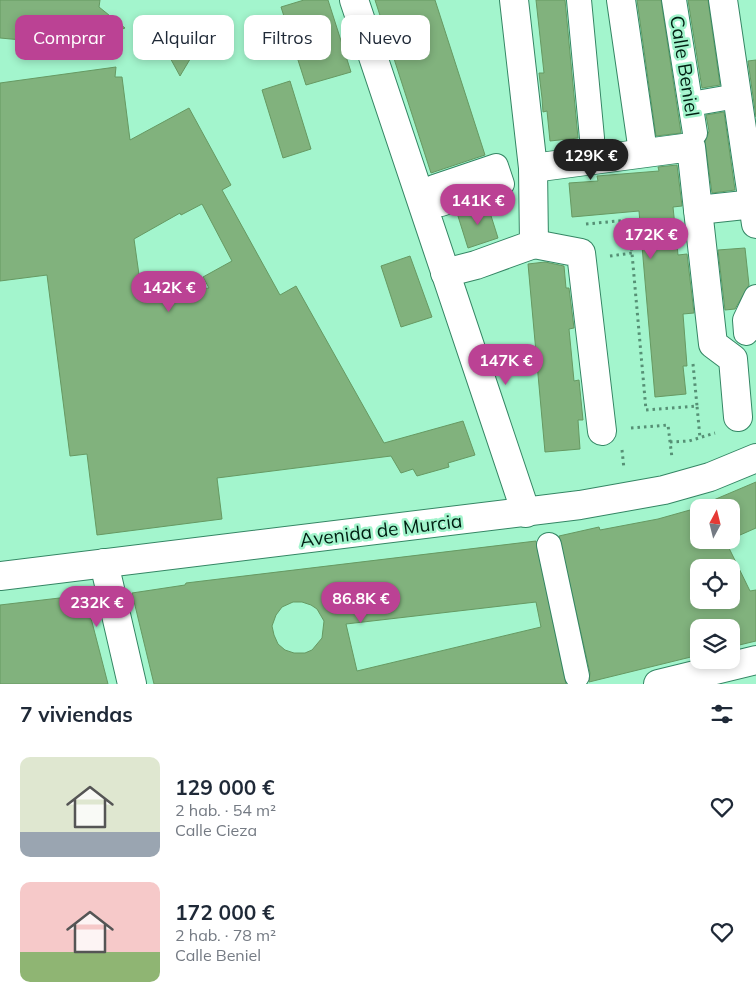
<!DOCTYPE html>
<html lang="es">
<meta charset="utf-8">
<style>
:root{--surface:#fff;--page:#f2f2f3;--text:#1f2937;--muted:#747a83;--accent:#bb4294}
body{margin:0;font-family:Mulish,sans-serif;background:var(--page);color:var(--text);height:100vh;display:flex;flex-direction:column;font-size:19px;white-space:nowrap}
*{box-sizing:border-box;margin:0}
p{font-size:16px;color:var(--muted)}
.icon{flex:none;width:28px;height:28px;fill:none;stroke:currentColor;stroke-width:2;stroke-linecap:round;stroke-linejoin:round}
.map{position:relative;height:684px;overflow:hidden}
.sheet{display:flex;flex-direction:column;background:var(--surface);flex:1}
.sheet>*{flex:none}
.banner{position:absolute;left:15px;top:15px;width:500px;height:45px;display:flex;gap:10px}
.needle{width:32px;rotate:7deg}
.controls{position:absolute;left:690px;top:499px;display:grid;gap:10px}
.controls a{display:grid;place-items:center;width:50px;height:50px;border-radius:10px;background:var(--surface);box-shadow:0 2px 8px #0003;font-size:25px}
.price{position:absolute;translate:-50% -42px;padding:0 11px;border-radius:18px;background:var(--accent);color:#fff;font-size:16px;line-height:32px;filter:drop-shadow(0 1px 2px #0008)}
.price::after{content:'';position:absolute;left:50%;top:30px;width:15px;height:11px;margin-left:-8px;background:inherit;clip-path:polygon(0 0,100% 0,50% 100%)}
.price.on{background:#222;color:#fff}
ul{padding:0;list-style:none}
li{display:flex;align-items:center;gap:15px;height:125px;padding:0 20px}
li span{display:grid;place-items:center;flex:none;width:140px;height:100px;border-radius:10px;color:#555}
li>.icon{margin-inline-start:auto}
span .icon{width:60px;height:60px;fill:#fffc;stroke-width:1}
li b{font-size:21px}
h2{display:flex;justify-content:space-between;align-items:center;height:60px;padding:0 20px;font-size:21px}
.pill{padding:0 18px;border-radius:10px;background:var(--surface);box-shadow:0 2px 8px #0003;font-size:18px;line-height:45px}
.pill.on{background:var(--accent);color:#fff}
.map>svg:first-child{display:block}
</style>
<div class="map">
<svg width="756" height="684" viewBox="0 0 756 684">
<rect width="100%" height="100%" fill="#a3f5cd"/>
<!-- building -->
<g fill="#81b27d" stroke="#669962" fill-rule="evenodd">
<polygon points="0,0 100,0 99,7 125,28 115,32 121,49 0,38"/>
<polygon points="304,0 328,0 351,72 306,85 281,7"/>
<polygon points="375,0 435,0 485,155 431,173"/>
<polygon points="536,0 565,0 578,138 550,141 547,111 543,112 542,98 539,73 544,73"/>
<polygon points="637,0 661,0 681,133 656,136"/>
<polygon points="688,0 708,0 720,85 702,88"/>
<polygon points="208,29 180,76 162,43"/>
<polygon points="756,60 756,117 748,61"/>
<path d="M 116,67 L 115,77 L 122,77 L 130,140 L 189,108 L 231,185 L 222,190 L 280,295 L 296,286 L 384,443 L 463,421 L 475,455 L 448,463 L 449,467 L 417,476 L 413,469 L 401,473 L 391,456 L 217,478 L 222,519 L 97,535 L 87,454 L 70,456 L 47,275 L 0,281 L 0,83 ZM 202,204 L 232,261 L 203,277 L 209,288 L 142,296 L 134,239 L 180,213 L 181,215 Z"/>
<polygon points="290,81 311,149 283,158 262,90"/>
<polygon points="724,112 735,190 712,193 705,142 709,131 706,115"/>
<polygon points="677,165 682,206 673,207 678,255 687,254 694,313 683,314 687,366 683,366 686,394 655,397 639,211 572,217 569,183 598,181 597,176 659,171 658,167"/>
<polygon points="487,203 498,238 468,248 457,213"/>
<polygon points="745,248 749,285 735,309 725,310 718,250"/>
<polygon points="410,256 432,317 401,327 381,266"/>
<polygon points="545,262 564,266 566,288 569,288 574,328 569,329 574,381 579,380 583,420 578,420 580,449 545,452 528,264"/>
<path d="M 756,482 L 756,528 L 731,539 L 731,508 L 699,508 L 699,540 L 730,540 L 726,542 L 750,591 L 756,590 L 756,641 L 731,647 L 731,628 L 699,628 L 699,655 L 589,682 L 590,673 L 559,536 L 599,527 L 600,530 L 658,519 L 690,510 ZM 699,568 L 731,568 L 731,600 L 699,600 Z"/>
<path d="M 536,541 L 566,684 L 154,684 L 132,593 L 185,585 L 186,583 ZM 293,602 L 302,602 L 311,605 L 317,609 L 324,621 L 322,638 L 312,650 L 305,653 L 294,653 L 285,650 L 278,644 L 274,635 L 272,626 L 276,615 L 282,607 ZM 536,602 L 541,627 L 357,671 L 346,624 Z"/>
<polygon points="85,595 108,684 0,684 0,605"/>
</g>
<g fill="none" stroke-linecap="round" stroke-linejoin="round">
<!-- pedestrian casing -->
<g stroke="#348664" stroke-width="26">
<g id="pedestrian">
<polyline points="579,0 592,138"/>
<polyline points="674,0 695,133"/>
<polyline points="691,104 731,97"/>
<polyline points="434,187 496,166 502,184 441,204"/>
<polyline points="746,333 745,320 756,297"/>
<polyline points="549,545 577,676"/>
</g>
</g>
<!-- minor casing -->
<g stroke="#348664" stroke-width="30">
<g id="minor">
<polyline points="621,0 643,152"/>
<polyline points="723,0 756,224"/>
<polyline points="533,168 691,147 713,344 733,359 738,417"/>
<polyline points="698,210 754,204"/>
<polyline points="534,244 581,253 602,431"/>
<polyline points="104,563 132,684"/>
</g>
</g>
<!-- tertiary casing -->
<g stroke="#348664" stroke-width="30">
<g id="tertiary">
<polyline points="354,0 526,513"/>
<polyline points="445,273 476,265 534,244 533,168 514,0"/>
<polyline points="658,684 756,660"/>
</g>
</g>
<!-- primary casing -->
<g stroke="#348664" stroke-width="30">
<polyline id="primary" points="0,576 580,505 664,490 710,477 756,458"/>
</g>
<!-- path -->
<g stroke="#569075" stroke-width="3" stroke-dasharray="2.5 4" stroke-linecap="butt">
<polyline points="586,224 629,220 646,410 697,406 700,438"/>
<polyline points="610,256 632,253"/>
<polyline points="693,364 697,406"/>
<polyline points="631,428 668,425 672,458"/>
<polyline points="670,442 689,441 715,433"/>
<polyline points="622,450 624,469"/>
</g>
<!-- pedestrian -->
<use href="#pedestrian" stroke="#fff" stroke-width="24"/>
<!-- minor -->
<use href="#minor" stroke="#fff" stroke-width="28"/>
<!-- tertiary -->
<use href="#tertiary" stroke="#fff" stroke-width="28"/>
<!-- primary -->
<use href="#primary" stroke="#fff" stroke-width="28"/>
</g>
<g text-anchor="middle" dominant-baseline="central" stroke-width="5" stroke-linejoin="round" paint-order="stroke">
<!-- street labels -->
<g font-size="19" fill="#001f12" stroke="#a3f5cd">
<text transform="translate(685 66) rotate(81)">Calle Beniel</text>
<text transform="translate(381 530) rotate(-7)">Avenida de Murcia</text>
</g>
</g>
</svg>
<div class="controls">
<a><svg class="needle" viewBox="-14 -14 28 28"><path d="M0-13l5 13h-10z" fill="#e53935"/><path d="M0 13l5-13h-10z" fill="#747a83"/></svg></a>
<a><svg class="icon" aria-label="locate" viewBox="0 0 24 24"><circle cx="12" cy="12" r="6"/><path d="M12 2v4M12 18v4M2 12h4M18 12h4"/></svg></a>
<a><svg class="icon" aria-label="layers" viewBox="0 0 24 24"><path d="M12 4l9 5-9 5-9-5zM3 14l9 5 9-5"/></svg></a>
</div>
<b class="price on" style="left:591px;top:181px">129K €</b>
<b class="price" style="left:478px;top:226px">141K €</b>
<b class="price" style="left:651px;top:260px">172K €</b>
<b class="price" style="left:169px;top:313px">142K €</b>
<b class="price" style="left:506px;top:386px">147K €</b>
<b class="price" style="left:361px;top:624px">86.8K €</b>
<b class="price" style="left:97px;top:628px">232K €</b>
<div class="banner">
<a class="pill on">Comprar</a>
<a class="pill">Alquilar</a>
<a class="pill">Filtros</a>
<a class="pill">Nuevo</a>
</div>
</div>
<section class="sheet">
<h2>7 viviendas<svg class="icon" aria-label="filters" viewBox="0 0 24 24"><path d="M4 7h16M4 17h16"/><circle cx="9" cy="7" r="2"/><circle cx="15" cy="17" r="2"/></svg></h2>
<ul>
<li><span style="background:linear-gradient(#dfe7d0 75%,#9aa5b1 0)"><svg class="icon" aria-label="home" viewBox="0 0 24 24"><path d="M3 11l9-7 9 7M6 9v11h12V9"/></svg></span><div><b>129 000 €</b><p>2 hab. · 54 m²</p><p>Calle Cieza</p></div><svg class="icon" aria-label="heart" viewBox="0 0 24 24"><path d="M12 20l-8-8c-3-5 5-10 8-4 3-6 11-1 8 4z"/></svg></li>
<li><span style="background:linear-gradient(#f6c9c9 70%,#8fb573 0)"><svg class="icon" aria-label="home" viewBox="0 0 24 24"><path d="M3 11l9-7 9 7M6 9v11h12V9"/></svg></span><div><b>172 000 €</b><p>2 hab. · 78 m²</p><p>Calle Beniel</p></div><svg class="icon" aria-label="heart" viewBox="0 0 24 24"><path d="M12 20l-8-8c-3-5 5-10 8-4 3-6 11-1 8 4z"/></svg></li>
</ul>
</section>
